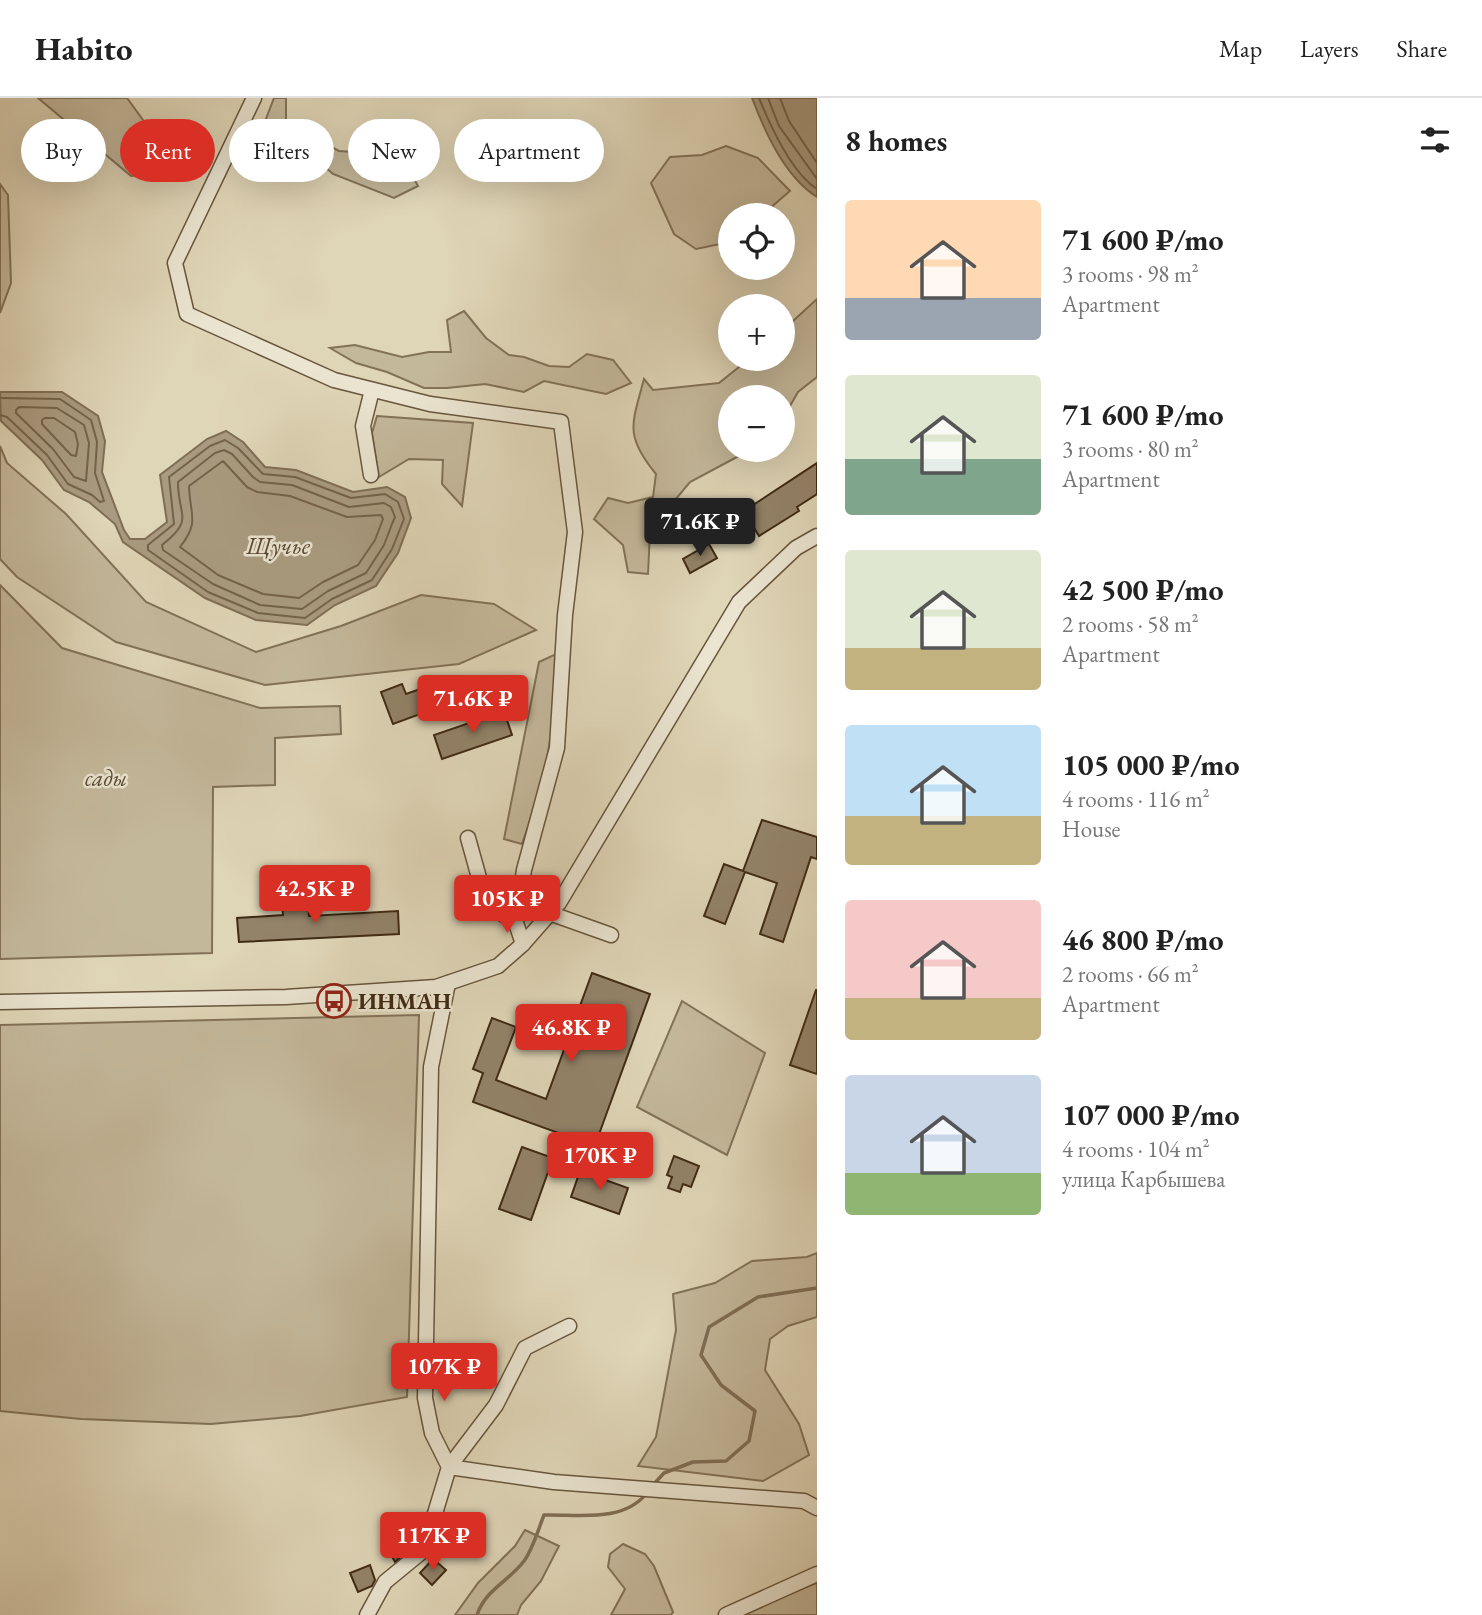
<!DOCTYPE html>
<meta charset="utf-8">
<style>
:root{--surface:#fff;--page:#f2f2f2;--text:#222;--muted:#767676;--line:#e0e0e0;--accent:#d93025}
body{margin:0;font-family:"EB Garamond",serif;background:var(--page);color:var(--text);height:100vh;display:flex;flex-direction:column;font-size:26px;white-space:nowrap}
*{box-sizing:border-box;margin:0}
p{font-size:23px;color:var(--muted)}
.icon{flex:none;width:38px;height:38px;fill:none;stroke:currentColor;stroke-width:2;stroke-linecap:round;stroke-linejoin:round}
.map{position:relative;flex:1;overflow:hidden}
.drawer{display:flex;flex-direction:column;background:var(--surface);width:665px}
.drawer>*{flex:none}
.banner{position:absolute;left:21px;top:21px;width:665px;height:63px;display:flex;gap:14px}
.buttons{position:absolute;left:718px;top:105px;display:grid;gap:14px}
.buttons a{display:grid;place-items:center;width:77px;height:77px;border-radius:50%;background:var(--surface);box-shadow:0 7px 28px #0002;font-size:35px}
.price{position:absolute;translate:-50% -60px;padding:0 16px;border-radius:7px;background:var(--accent);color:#fff;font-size:23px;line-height:46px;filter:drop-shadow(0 2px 4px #0008)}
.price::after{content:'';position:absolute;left:50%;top:42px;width:21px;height:16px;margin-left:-10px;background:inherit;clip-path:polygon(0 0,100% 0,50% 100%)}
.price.selected{background:#222;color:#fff}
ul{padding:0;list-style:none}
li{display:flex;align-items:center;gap:21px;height:175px;padding:0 28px}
li span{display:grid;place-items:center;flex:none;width:196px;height:140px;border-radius:7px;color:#555}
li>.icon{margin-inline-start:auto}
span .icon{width:84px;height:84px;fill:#fffc;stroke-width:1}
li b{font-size:30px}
h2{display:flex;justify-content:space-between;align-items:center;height:84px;padding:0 28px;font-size:30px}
.pill{padding:0 24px;border-radius:32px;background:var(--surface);box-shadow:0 7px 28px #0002;font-size:24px;line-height:63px}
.pill.selected{background:var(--accent);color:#fff}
header{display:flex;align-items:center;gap:42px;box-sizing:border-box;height:98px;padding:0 35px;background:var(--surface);border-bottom:2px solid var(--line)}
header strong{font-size:33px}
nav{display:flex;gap:38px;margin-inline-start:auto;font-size:24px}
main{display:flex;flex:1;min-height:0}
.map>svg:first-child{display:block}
</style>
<header>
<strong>Habito</strong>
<nav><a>Map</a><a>Layers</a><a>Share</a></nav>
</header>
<main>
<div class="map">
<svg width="817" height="1517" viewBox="0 0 817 1517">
<rect width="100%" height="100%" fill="#dfd5b7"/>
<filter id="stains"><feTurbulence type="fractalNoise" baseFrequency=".00286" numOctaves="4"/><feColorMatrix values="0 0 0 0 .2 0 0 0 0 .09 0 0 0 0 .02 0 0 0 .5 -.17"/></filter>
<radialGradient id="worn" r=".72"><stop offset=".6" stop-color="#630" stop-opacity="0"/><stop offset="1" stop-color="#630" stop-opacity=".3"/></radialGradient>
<!-- green -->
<g fill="#c4b89b" stroke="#827258" stroke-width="2">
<polygon points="38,0 127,0 180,73 131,78"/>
<polygon points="274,0 286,0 286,25 339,53 369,55 406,66 418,88 394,100 333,76 309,55 288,42 284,76 267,67 254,52"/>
<polygon points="726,48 758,60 790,93 762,117 730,117 730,144 696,151 674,136 651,85 670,59 702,57"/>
<polygon points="0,86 8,97 11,185 0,215"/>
<path d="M 817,201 L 817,279 L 798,294 L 782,322 L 782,299 L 730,299 L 730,352 L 750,352 L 690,384 L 670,408 L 650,434 L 648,476 L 628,474 L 623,447 L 594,421 L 608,400 L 628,405 L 653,399 L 656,376 C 624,337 632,326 644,281 L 653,292 L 719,285 L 749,261 L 782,261 L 782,233 Z"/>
<polygon points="464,213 486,240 509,257 524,259 549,268 569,269 587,256 613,262 631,285 606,296 544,283 524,294 485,286 447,290 424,290 387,274 356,265 330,250 355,247 402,259 429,254 451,254 447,222"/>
<polygon points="377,318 473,325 462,408 442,386 443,362 409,361 379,379 372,335"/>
<polygon points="0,348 7,365 66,416 146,504 256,554 341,528 421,497 494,506 536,532 459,566 265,587 116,544 17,479 0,461"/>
<polygon points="0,487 62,550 260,610 340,608 341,636 275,640 275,687 213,689 212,855 0,861"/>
<polygon points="556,556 552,628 544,682 522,746 504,741 539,564"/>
<polygon points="682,903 765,955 727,1057 637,1009"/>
<polygon points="419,917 407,1299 300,1318 211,1326 81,1321 0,1313 0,927"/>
<polygon points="817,1155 817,1219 788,1228 770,1241 765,1272 799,1326 809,1357 763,1383 638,1368 656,1339 676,1232 673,1196 715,1185 752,1163 807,1159"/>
<polygon points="525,1432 559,1448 541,1483 521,1507 517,1517 455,1517 478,1485 515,1448"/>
<polygon points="623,1446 645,1456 654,1468 673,1514 671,1517 611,1517 625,1491 608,1469 610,1456"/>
<polygon points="817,1485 817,1517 736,1517"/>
</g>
<!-- water -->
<g fill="#a99b80" stroke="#7f6e55" stroke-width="2">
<path d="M 752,0 L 817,0 L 817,99 C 785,79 765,34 752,0 Z"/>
<polygon points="0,294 62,294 98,318 105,343 102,374 124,432 130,441 145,441 167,424 160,377 207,341 226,333 243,344 265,369 296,372 353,394 387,389 405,399 411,420 398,455 376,488 335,507 307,527 256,522 205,500 123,444 115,426 89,404 64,392 42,362 1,323"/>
</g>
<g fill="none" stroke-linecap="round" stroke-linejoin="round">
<!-- shore -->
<g stroke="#74634a" stroke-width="2">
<path d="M 759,0 C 770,27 792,75 817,91"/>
<polyline points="768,0 779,28 817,81"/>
<polyline points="780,0 789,23 817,65"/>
<polyline points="0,300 60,301 91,322 97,344 95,375 104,403 100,404 92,397 68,386 47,357 7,319 0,317"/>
<polygon points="19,309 57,310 84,327 89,345 86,383 74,379 53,351 16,315 16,312"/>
<polygon points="45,320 54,320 75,334 78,346 76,358 71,357 42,326 42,322"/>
<polygon points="225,342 238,350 263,376 295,379 351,400 385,396 398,404 404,421 392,451 372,482 332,501 305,520 258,515 208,494 148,452 148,447 174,426 169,379 210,348"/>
<path d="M 224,352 L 232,356 L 253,379 L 260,384 L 292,387 L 349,409 L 384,405 L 391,409 L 395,419 L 392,426 L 384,447 L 366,475 L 328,493 L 302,511 L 260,507 L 213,486 L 163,452 L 162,447 C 195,421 178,419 178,384 L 215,355 Z"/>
<path d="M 223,363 L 247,389 L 257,394 L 290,398 L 347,419 L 381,417 L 383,421 L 375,442 L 358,467 L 323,484 L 299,500 L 263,496 L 218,477 L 180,449 C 200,424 190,418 189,388 Z"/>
</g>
<!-- stream -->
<g stroke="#7f6e55" stroke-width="3.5">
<polyline points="653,1387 664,1375 693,1364 726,1363 749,1343 755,1313 721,1287 701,1257 709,1229 758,1199 817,1190"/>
<path d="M 477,1517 C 485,1492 509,1483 524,1463 C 533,1451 538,1432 544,1417 C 578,1416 622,1425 646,1396"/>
</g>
</g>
<!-- building -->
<g fill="#938369" stroke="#402b14" stroke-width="2">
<polygon points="817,365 817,396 797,409 799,413 759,438 744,413"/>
<polygon points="709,446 717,460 690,475 683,461"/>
<polygon points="402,586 406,596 426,589 434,611 393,626 381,594"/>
<polygon points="504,613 512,637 442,661 434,637"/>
<polygon points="762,722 817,739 817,761 811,759 783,844 760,836 777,785 745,774 725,826 704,818 724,766 743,773"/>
<polygon points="308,802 309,818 398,813 399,836 239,844 237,820 283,817 282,804"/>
<polygon points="592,875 650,896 598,1039 589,1035 586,1045 473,1004 483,975 473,971 492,920 516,929 496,982 546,1001"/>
<polygon points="816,892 817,892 817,976 790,967"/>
<polygon points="522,1049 553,1060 531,1122 499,1111"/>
<polygon points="674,1058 699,1068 691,1089 683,1086 680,1094 668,1090 672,1079 667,1077"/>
<polygon points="580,1073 628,1090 619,1116 571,1099"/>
<polygon points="397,1443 404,1456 395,1464 387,1449"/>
<polygon points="431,1463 436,1467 438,1465 446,1472 432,1487 420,1475"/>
<polygon points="370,1467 375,1482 372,1488 358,1494 350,1475"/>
</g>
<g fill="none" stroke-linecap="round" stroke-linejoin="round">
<!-- minor casing -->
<g stroke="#68563d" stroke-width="17">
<g id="minor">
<polyline points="254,0 175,165 187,216 334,282 430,306 561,324 575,434 565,517 557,650 524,772 516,825 523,846"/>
<polyline points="371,377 363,328 372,292"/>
<polyline points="468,740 486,805 516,825"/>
<polyline points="552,816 611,837"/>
<polyline points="448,885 431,969 425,1300 432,1335 449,1369 554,1384 804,1403 817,1410"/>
<polyline points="0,904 286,899 436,889 498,868 523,846 559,805 739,504 796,450 817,438"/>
<polyline points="367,1517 385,1484 424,1452 449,1369 496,1307 525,1250 569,1228"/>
<polyline points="726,1517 817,1476"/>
</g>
</g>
<!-- minor -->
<use href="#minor" stroke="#eae4d0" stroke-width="14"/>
</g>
<!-- icons -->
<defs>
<g id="bus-ring" transform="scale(1.75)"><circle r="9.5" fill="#eae4d0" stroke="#8f2418" stroke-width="1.5"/><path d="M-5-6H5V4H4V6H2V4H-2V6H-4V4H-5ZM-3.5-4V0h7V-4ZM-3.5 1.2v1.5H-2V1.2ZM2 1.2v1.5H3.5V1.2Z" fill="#8f2418"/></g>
</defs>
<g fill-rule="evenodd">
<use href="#bus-ring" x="334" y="903"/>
</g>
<g text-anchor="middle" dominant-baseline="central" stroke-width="5" stroke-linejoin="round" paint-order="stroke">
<!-- park labels -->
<g font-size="23" font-style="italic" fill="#5a472f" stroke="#eae4d0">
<text x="106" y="680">сады</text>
</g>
<!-- poi labels -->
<g font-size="23" font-weight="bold" fill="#402b14" stroke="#eae4d0" text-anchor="start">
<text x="358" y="903">ИНМАН</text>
</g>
<!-- water labels -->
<g font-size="24" font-style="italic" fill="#5a472f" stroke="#eae4d0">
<text x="278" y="447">Щучье</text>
</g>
</g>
<rect width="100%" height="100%" filter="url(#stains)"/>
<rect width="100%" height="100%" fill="url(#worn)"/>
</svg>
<div class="buttons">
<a><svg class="icon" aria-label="locate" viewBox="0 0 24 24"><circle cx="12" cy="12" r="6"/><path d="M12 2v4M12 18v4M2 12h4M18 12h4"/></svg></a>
<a>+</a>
<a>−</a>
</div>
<b class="price selected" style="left:700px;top:460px">71.6K ₽</b>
<b class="price" style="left:473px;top:637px">71.6K ₽</b>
<b class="price" style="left:315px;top:827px">42.5K ₽</b>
<b class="price" style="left:507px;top:837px">105K ₽</b>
<b class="price" style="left:571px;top:966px">46.8K ₽</b>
<b class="price" style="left:600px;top:1094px">170K ₽</b>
<b class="price" style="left:444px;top:1305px">107K ₽</b>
<b class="price" style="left:433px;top:1474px">117K ₽</b>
<div class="banner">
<a class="pill">Buy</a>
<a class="pill selected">Rent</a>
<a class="pill">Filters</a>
<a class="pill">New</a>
<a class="pill">Apartment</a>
</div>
</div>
<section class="drawer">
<h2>8 homes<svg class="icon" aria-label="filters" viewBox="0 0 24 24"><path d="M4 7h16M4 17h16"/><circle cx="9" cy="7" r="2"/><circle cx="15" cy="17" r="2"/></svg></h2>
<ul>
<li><span style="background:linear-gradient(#ffd9b3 70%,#9aa5b1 0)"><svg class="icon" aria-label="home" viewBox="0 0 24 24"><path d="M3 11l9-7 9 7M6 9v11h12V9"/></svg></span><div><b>71 600 ₽/mo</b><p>3 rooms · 98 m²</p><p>Apartment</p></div></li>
<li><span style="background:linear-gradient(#dfe7d0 60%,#7fa58c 0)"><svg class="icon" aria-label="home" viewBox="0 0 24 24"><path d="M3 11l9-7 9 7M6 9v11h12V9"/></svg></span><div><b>71 600 ₽/mo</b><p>3 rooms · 80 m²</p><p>Apartment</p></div></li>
<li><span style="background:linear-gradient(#dfe7d0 70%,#c2b280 0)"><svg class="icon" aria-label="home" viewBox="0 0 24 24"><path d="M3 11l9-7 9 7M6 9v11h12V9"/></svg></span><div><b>42 500 ₽/mo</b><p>2 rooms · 58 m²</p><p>Apartment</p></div></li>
<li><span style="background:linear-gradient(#bfe0f5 65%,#c2b280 0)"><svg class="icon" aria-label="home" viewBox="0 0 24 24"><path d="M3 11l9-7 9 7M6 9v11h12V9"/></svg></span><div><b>105 000 ₽/mo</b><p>4 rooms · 116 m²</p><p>House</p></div></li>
<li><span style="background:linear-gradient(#f6c9c9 70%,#c2b280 0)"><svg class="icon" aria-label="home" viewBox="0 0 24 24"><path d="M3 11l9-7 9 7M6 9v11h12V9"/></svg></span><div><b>46 800 ₽/mo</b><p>2 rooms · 66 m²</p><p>Apartment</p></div></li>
<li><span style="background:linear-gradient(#c9d6e8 70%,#8fb573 0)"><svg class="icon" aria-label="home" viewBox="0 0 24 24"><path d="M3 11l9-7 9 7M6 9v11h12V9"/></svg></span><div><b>107 000 ₽/mo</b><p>4 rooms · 104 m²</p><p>улица Карбышева</p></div></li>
</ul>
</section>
</main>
